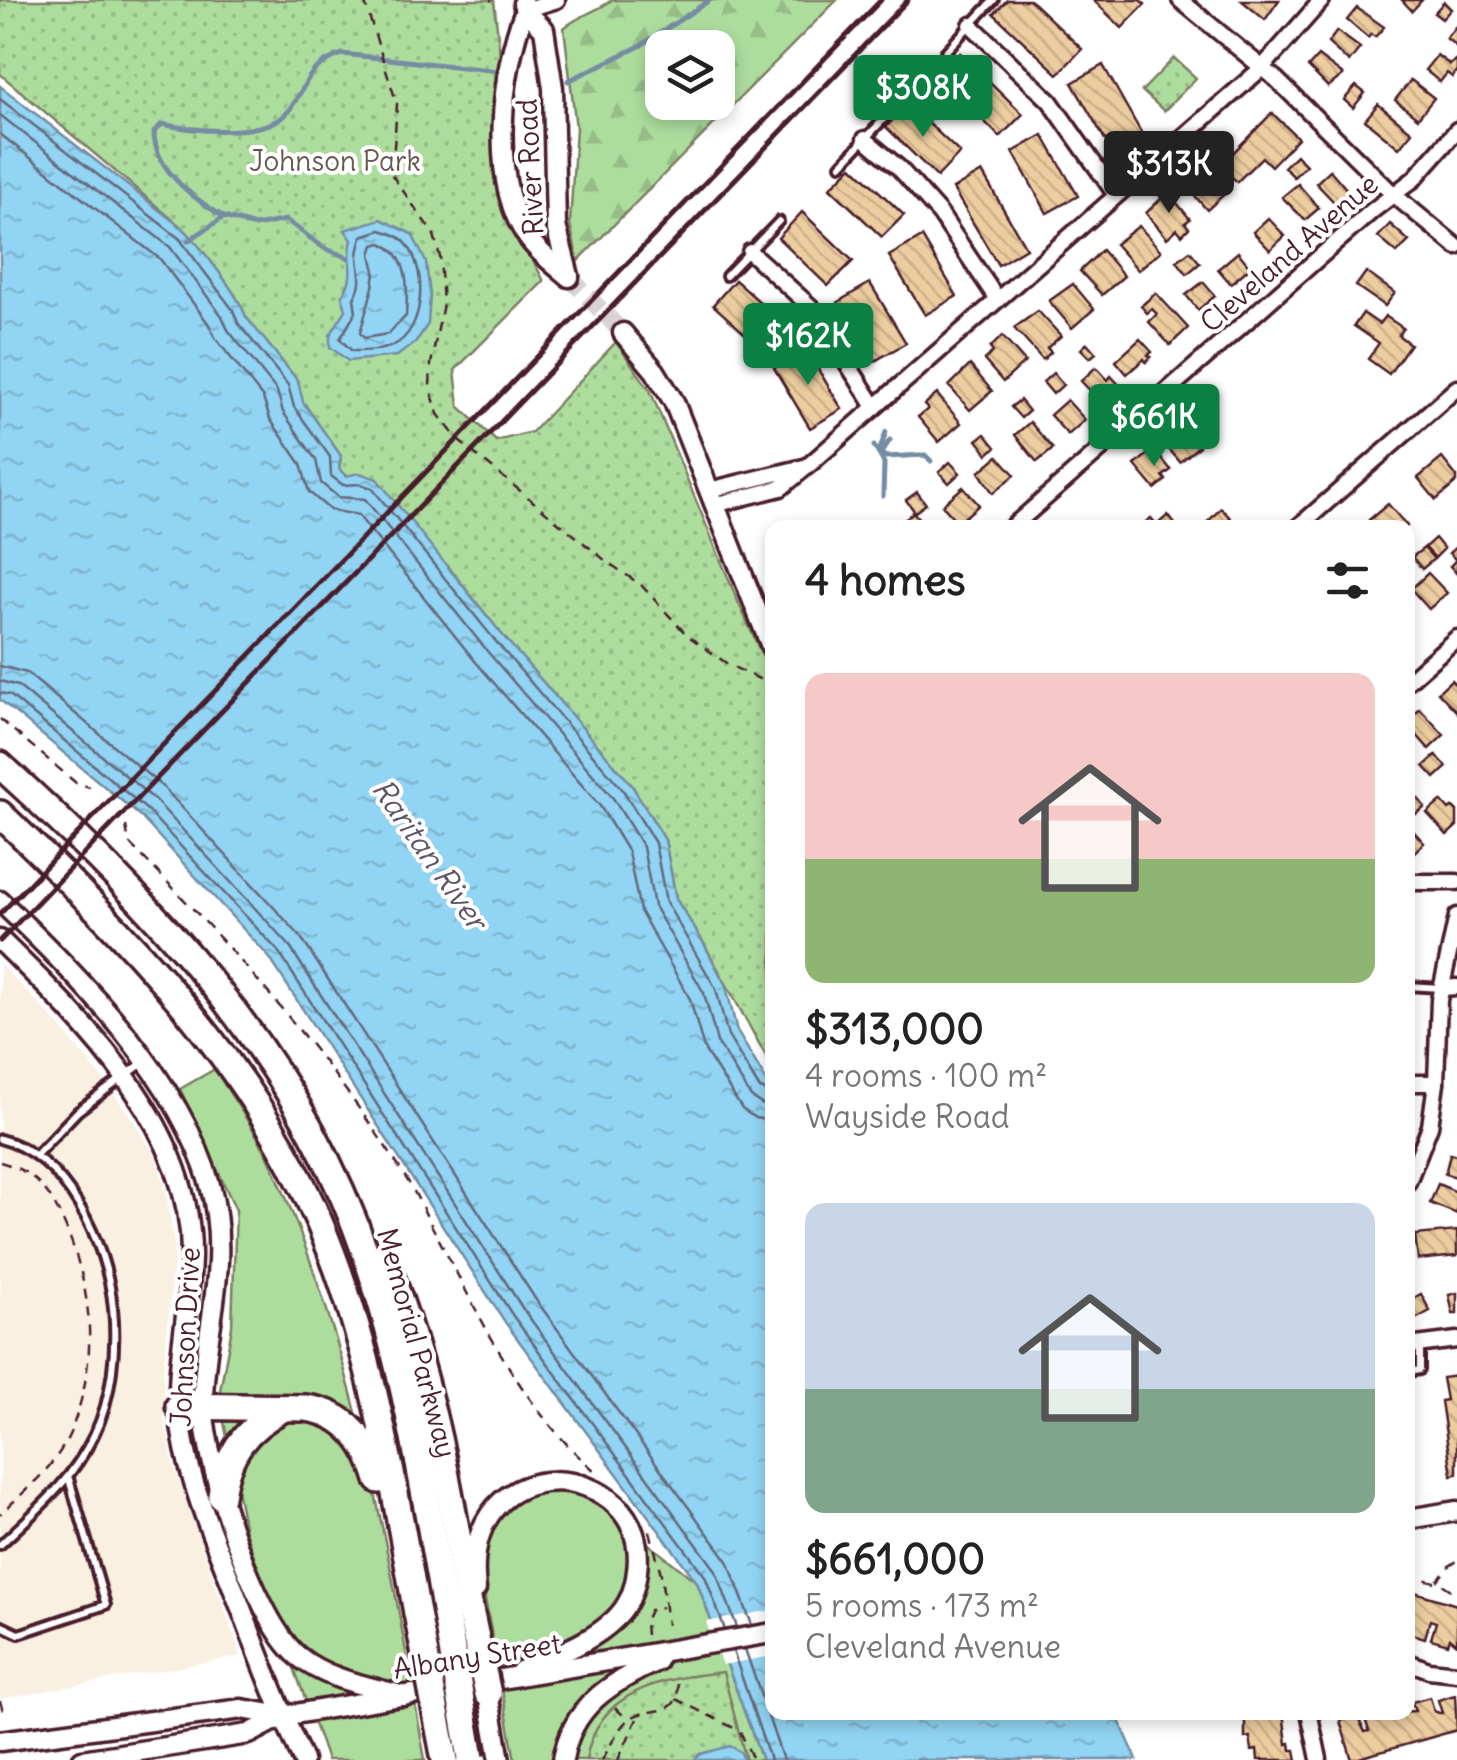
<!DOCTYPE html>
<meta charset="utf-8">
<style>
:root{--surface:#fff;--page:#f2f2f2;--text:#222;--muted:#767676;--accent:#0b8043}
body{margin:0;font-family:Delius,sans-serif;background:var(--page);color:var(--text);height:100vh;display:flex;flex-direction:column;font-size:38px;white-space:nowrap}
*{box-sizing:border-box;margin:0}
p{font-size:32px;color:var(--muted)}
.icon{flex:none;width:55px;height:55px;fill:none;stroke:currentColor;stroke-width:2;stroke-linecap:round;stroke-linejoin:round}
.map{position:relative;flex:1;overflow:hidden}
.details{position:absolute;left:765px;top:520px;width:650px;height:1200px;display:flex;flex-direction:column;background:var(--surface);border-radius:20px;box-shadow:0 5px 15px #0003}
.details>*{flex:none}
.tools{position:absolute;left:645px;top:30px;display:grid;gap:20px}
.tools a{display:grid;place-items:center;width:90px;height:90px;border-radius:20px;background:var(--surface);box-shadow:0 5px 15px #0003;font-size:50px}
.price{position:absolute;translate:-50% -85px;padding:0 22px;border-radius:10px;background:var(--accent);color:#fff;font-size:32px;line-height:65px;filter:drop-shadow(0 2px 5px #0008)}
.price::after{content:'';position:absolute;left:50%;top:60px;width:30px;height:22px;margin-left:-15px;background:inherit;clip-path:polygon(0 0,100% 0,50% 100%)}
.price.selected{background:#222;color:#fff}
ul{padding:0;list-style:none}
li{display:grid;align-content:center;gap:20px;height:530px;padding:0 40px}
li span{display:grid;place-items:center;height:310px;border-radius:20px;color:#555}
li>.icon{margin-inline-start:auto}
span .icon{width:180px;height:180px;fill:#fffc;stroke-width:1}
li b{font-size:42px}
h2{display:flex;justify-content:space-between;align-items:center;height:120px;padding:0 40px;font-size:42px}
.map>svg:first-child{display:block}
</style>
<div class="map">
<svg width="1457" height="1760" viewBox="0 0 1457 1760">
<defs>
<pattern id="forest-firs" width="22" height="20" patternUnits="userSpaceOnUse" patternTransform="scale(2.5)"><rect width="22" height="20" fill="#addd9d"/><path d="M5 1l3.5 6h-7zM16 11l3.5 6h-7z" fill="#96bd87"/></pattern>
<pattern id="park-dots" width="8" height="8" patternUnits="userSpaceOnUse" patternTransform="scale(2.5)"><rect width="8" height="8" fill="#addd9d"/><path d="M2 2h.1M6 6h.1" fill="none" stroke="#96bd87" stroke-width="1.8" stroke-linecap="round"/></pattern>
<pattern id="water-ripples" width="26" height="14" patternUnits="userSpaceOnUse" patternTransform="scale(2.5)"><rect width="26" height="14" fill="#91d4f3"/><path d="M2 4q2-2 4 0t4 0M15 11q2-2 4 0t4 0" fill="none" stroke="#7fb6d0"/></pattern>
<pattern id="building-back-hatch" width="6" height="6" patternUnits="userSpaceOnUse" patternTransform="scale(2.5)"><rect width="6" height="6" fill="#eccd9f"/><path d="M-1 5l2 2M0 0l6 6M5-1l2 2" fill="none" stroke="#ccb089"/></pattern>
</defs>
<rect width="100%" height="100%" fill="#fff"/>
<filter id="ink" filterUnits="userSpaceOnUse"><feTurbulence type="fractalNoise" baseFrequency=".01" numOctaves="2"/><feDisplacementMap in="SourceGraphic" scale="20" xChannelSelector="R" yChannelSelector="G"/><feConvolveMatrix kernelMatrix="1 2 1 2 8 2 1 2 1" color-interpolation-filters="sRGB"/></filter>
<g filter="url(#ink)">
<!-- built -->
<polygon fill="#f9f0e2" points="0,964 57,1023 91,1064 133,1120 156,1158 165,1185 175,1250 163,1376 165,1421 174,1467 241,1656 0,1699"/>
<!-- grass -->
<g fill="#addd9d" stroke="#7c7e64" stroke-width="2.5">
<path d="M 215,1069 C 235,1103 261,1137 276,1174 C 358,1361 390,1561 425,1760 L 327,1760 L 245,1531 L 219,1396 L 232,1327 L 236,1210 L 180,1089 Z"/>
<path d="M 542,1491 L 574,1492 L 595,1502 L 697,1582 L 762,1760 L 515,1760 L 481,1577 C 480,1534 501,1503 542,1491 Z"/>
</g>
<!-- forest -->
<path fill="url(#forest-firs)" stroke="#7c7e64" stroke-width="2.5" fill-rule="evenodd" d="M 612,0 L 837,0 L 578,261 L 570,224 L 576,128 L 564,28 C 579,15 596,12 612,0 ZM 662,48 L 718,48 L 718,102 L 662,102 Z"/>
<!-- park -->
<g fill="url(#park-dots)" stroke="#7c7e64" stroke-width="2.5">
<path d="M 0,0 L 494,0 L 500,56 L 493,119 L 496,169 L 505,210 L 544,281 L 455,370 L 459,406 L 496,441 L 532,432 L 616,342 L 650,390 L 739,604 L 772,677 L 772,1067 L 703,942 L 676,899 L 665,840 L 631,784 L 504,637 L 447,565 L 339,469 L 341,456 L 303,402 L 298,381 L 246,317 C 238,294 203,250 186,231 L 0,74 Z"/>
<polygon points="1174,58 1196,78 1164,111 1142,91"/>
<path d="M 723,1672 L 746,1760 L 586,1760 C 597,1689 664,1678 723,1672 Z"/>
</g>
<!-- water -->
<g fill="url(#water-ripples)" stroke="#758ca3" stroke-width="2.5">
<path d="M 0,86 L 186,231 C 203,250 238,294 246,317 L 298,381 L 303,402 L 341,456 L 339,469 L 346,476 L 360,473 L 377,479 L 504,637 L 631,784 L 665,840 L 676,899 L 703,942 L 726,986 L 737,1031 L 772,1090 L 772,1712 L 1116,1713 L 1137,1760 L 762,1760 L 697,1582 L 505,1322 L 269,957 L 140,816 L 0,700 Z"/>
<path d="M 381,219 L 412,234 L 426,262 L 430,295 L 428,324 L 416,342 L 397,356 L 348,361 L 330,347 L 330,335 L 346,310 L 342,295 C 357,277 346,261 352,240 L 345,230 Z"/>
<polygon points="730,1746 741,1752 744,1760 694,1760 701,1754"/>
</g>
<!-- pier -->
<polygon fill="#fff" points="772,1610 772,1656 722,1665 706,1622"/>
<g fill="none" stroke-linecap="round" stroke-linejoin="round">
<!-- shore -->
<g stroke="#66677b" stroke-width="2.5">
<polyline points="0,99 179,238 233,310 238,323 288,385 294,407 330,457 331,476 343,485 360,484 372,488 497,643 623,790 655,843 666,902 716,989 728,1036 760,1089 772,1093"/>
<polyline points="0,115 170,247 222,316 228,330 277,391 283,412 316,460 321,483 338,497 365,499 487,651 613,798 643,847 654,906 704,993 717,1042 751,1097 761,1104 772,1106"/>
<polyline points="0,134 160,259 208,323 216,339 263,398 270,419 301,464 309,492 330,510 358,515 475,661 600,806 628,852 640,911 690,999 704,1049 742,1109 755,1118 772,1121"/>
<path d="M 381,230 C 388,232 397,235 403,240 C 428,264 427,331 392,346 C 380,351 365,351 352,351 L 340,339 L 356,312 L 354,298 C 365,281 358,272 358,254 C 359,248 361,242 362,236 Z"/>
<path d="M 381,243 C 410,255 408,289 406,316 L 388,334 L 364,338 L 360,333 L 373,287 L 375,271 L 371,254 L 374,245 Z"/>
<polyline points="0,666 27,673 165,789 300,936 536,1300 728,1561 752,1625"/>
<polyline points="0,681 18,686 155,800 288,944 523,1309 715,1569 737,1627"/>
<polyline points="0,693 10,695 146,809 278,951 513,1316 705,1576 725,1630"/>
<polyline points="745,1649 783,1760"/>
<polyline points="733,1651 770,1760"/>
</g>
<!-- stream -->
<g stroke="#758ca3" stroke-width="5">
<polyline points="568,81 640,46 710,0"/>
<path d="M 224,217 C 194,199 154,170 154,132 L 162,124 C 194,131 270,139 290,109 C 311,80 304,69 342,54 L 499,71"/>
<polyline points="188,241 224,217 255,226 286,220 324,248 349,258"/>
<polyline points="874,446 884,463 883,496"/>
<polyline points="879,452 886,432"/>
<polyline points="881,453 890,440"/>
<polyline points="881,454 886,457 925,455 931,461"/>
</g>
</g>
<!-- building -->
<g fill="url(#building-back-hatch)" stroke="#4a1f2b" stroke-width="2.5">
<polygon points="1007,0 1030,0 1082,49 1058,74 994,14"/>
<polygon points="1093,0 1140,0 1145,4 1122,28"/>
<polygon points="1241,0 1279,0 1265,20"/>
<polygon points="1402,0 1422,0 1412,11"/>
<polygon points="1444,2 1451,9 1442,19 1434,13"/>
<polygon points="1357,8 1384,27 1375,37 1371,34 1368,38 1347,20"/>
<polygon points="1457,25 1457,47 1446,38"/>
<polygon points="1337,31 1360,48 1349,62 1328,43"/>
<polygon points="960,53 1023,114 1000,137 938,76"/>
<polygon points="1437,55 1450,65 1455,60 1457,62 1457,70 1452,77 1447,73 1440,82 1425,70"/>
<polygon points="1318,56 1343,75 1328,87 1308,67"/>
<polygon points="1103,65 1147,143 1117,160 1072,83"/>
<polygon points="1411,80 1434,98 1418,118 1395,100"/>
<polygon points="1356,86 1365,93 1353,108 1344,100"/>
<polygon points="908,104 960,153 937,177 886,127"/>
<polygon points="1378,104 1412,132 1399,148 1365,120"/>
<polygon points="1272,113 1298,138 1271,166 1262,157 1237,182 1220,166"/>
<polygon points="1043,135 1078,196 1047,213 1013,152"/>
<polygon points="1296,155 1306,165 1294,177 1284,167"/>
<polygon points="852,166 904,215 882,237 830,188"/>
<polygon points="1207,166 1229,190 1207,210 1184,183"/>
<polygon points="1330,170 1348,191 1335,203 1316,183"/>
<polygon points="982,172 1026,248 998,265 953,189"/>
<polygon points="1298,184 1319,208 1305,220 1282,197"/>
<polygon points="1168,192 1190,219 1185,223 1189,228 1182,235 1177,229 1167,238 1146,213"/>
<polygon points="802,212 853,261 828,286 778,238"/>
<polygon points="1268,218 1285,236 1270,250 1253,232"/>
<polygon points="1390,224 1409,241 1397,253 1378,237"/>
<polygon points="1139,226 1161,251 1138,270 1115,244"/>
<polygon points="922,237 957,296 925,315 889,256"/>
<polygon points="1102,250 1124,276 1102,295 1080,271"/>
<polygon points="1190,251 1200,263 1187,274 1177,261"/>
<polygon points="1238,252 1250,267 1231,284 1218,269"/>
<polygon points="1366,272 1395,293 1385,306 1356,286"/>
<polygon points="735,280 788,327 765,352 713,305"/>
<polygon points="1203,282 1215,296 1198,310 1186,295"/>
<polygon points="870,283 906,343 873,362 838,302"/>
<polygon points="1073,284 1094,309 1072,328 1049,301"/>
<polygon points="1156,293 1188,328 1170,345 1149,322 1157,314 1152,309 1147,313 1141,306"/>
<polygon points="1038,311 1061,336 1047,348 1051,352 1043,360 1014,328"/>
<polygon points="1363,313 1379,324 1385,316 1403,328 1398,335 1410,344 1389,374 1368,359 1379,343 1354,326"/>
<polygon points="1002,336 1025,362 1003,382 984,360 993,352 990,348"/>
<polygon points="1140,339 1152,352 1148,355 1151,357 1146,362 1144,359 1127,374 1116,361"/>
<polygon points="1087,343 1096,353 1090,358 1081,349"/>
<polygon points="806,349 842,409 810,428 774,368"/>
<polygon points="970,365 992,391 970,410 949,386"/>
<polygon points="1096,367 1108,380 1111,376 1121,387 1100,401 1081,381"/>
<polygon points="1053,373 1063,385 1053,394 1043,382"/>
<polygon points="937,394 961,423 939,442 918,417 928,409 924,405"/>
<polygon points="1020,400 1029,411 1021,418 1011,407"/>
<polygon points="1067,400 1085,420 1068,435 1050,415"/>
<polygon points="1030,422 1053,449 1037,462 1015,435"/>
<polygon points="1180,424 1199,446 1180,462 1161,440"/>
<polygon points="985,434 996,447 988,454 977,440"/>
<polygon points="1154,449 1171,470 1163,476 1166,480 1155,489 1135,465"/>
<polygon points="998,456 1015,475 993,493 979,472"/>
<polygon points="1442,458 1457,477 1457,482 1436,500 1418,478"/>
<polygon points="950,462 960,473 949,483 939,472"/>
<polygon points="963,487 979,505 958,523 942,505"/>
<polygon points="917,492 926,504 915,512 906,500"/>
<polygon points="1388,504 1407,526 1405,528 1376,528 1369,520"/>
<polygon points="1221,508 1234,522 1227,528 1202,528"/>
<polygon points="913,512 927,528 896,528"/>
<polygon points="1168,515 1178,528 1146,528 1143,524 1151,518 1157,525"/>
<polygon points="1435,538 1444,549 1435,558 1425,547"/>
<polygon points="1457,546 1457,574 1450,566 1456,560 1449,553"/>
<polygon points="1424,548 1434,559 1422,569 1412,557"/>
<polygon points="1428,573 1447,593 1429,609 1411,589"/>
<polygon points="1451,680 1457,686 1457,712 1438,692"/>
<polygon points="1420,709 1444,735 1429,749 1408,725 1408,721"/>
<polygon points="1436,755 1447,767 1435,778 1424,766"/>
<polygon points="1417,797 1425,807 1416,814 1408,805"/>
<polygon points="1441,801 1449,810 1453,807 1457,811 1457,826 1447,835 1427,813"/>
<polygon points="1408,825 1424,843 1409,857 1408,855"/>
<polygon points="1450,1154 1457,1155 1457,1177 1445,1174"/>
<polygon points="1438,1184 1457,1192 1457,1214 1430,1203"/>
<polygon points="1457,1231 1457,1256 1418,1260 1415,1235"/>
<polygon points="1457,1293 1457,1314 1453,1314 1449,1295"/>
<polygon points="1421,1294 1430,1311 1408,1323 1408,1301"/>
<polygon points="1457,1376 1457,1474 1452,1475 1441,1401 1446,1400 1442,1378"/>
<polygon points="1408,1590 1457,1605 1457,1644 1450,1638 1448,1644 1431,1639 1436,1622 1430,1620 1425,1638 1408,1633 1411,1616 1408,1615"/>
<polygon points="1455,1695 1457,1730 1352,1760 1340,1721 1357,1716 1365,1732 1369,1731 1363,1712 1382,1712 1384,1718 1391,1719 1390,1712 1415,1711 1412,1702 1430,1697 1434,1711 1439,1713 1442,1713 1438,1700"/>
<polygon points="1240,1712 1283,1712 1287,1744 1290,1743 1291,1750 1295,1750 1297,1760 1258,1760 1257,1750 1252,1751 1250,1737 1245,1738 1245,1715 1241,1716"/>
</g>
<g fill="none" stroke-linecap="round" stroke-linejoin="round">
<!-- secondary-tunnel -->
<polyline stroke="#dbd2d5" stroke-width="18" stroke-dasharray="18 9" stroke-linecap="butt" points="569,277 623,333"/>
<!-- lane casing -->
<g stroke="#4a1f2b" stroke-width="14">
<g id="lane">
<polyline points="945,52 994,0"/>
<polyline points="841,165 893,109"/>
<polyline points="726,276 779,221"/>
<polyline points="1408,986 1441,988"/>
<path d="M 0,1139 C 67,1156 107,1244 113,1308 C 117,1348 112,1399 94,1435 C 72,1481 36,1511 0,1545"/>
<polyline points="36,1155 78,1111 144,1062"/>
<polyline points="1408,1372 1420,1370 1420,1346"/>
<polyline points="0,1625 19,1634 106,1605 69,1479"/>
</g>
</g>
<!-- street casing -->
<g stroke="#4a1f2b" stroke-width="21">
<g id="street">
<polyline points="1180,0 1276,79 1394,195 1457,247"/>
<polyline points="525,10 557,0"/>
<polyline points="971,25 1050,101 1116,195"/>
<polyline points="865,139 899,168 940,214 997,299"/>
<polyline points="750,252 812,308 875,407"/>
<polyline points="709,490 804,467"/>
<polyline points="714,505 781,488 809,465 1262,68 1322,0"/>
<polyline points="1011,528 1372,211 1414,179 1457,130"/>
<polyline points="1297,528 1457,388"/>
<polyline points="1408,681 1457,638"/>
<polyline points="1408,882 1457,882"/>
<polyline points="1441,988 1457,987"/>
<polyline points="1408,1083 1436,1083"/>
<polyline points="1408,1182 1430,1126 1436,1083 1439,1000 1457,916"/>
<polyline points="1408,1346 1457,1340"/>
<polyline points="1408,1662 1429,1670 1457,1673"/>
<polyline points="1309,1712 1319,1759"/>
</g>
</g>
<!-- secondary casing -->
<g stroke="#4a1f2b" stroke-width="25">
<g id="secondary">
<polyline points="523,3 525,10 544,29 553,88 556,226 569,276"/>
<path d="M 525,10 C 501,70 488,183 529,239 C 540,254 555,265 569,277"/>
<polyline points="623,333 655,371 674,402 772,649"/>
<path d="M 0,901 C 80,977 179,1077 210,1185 C 231,1260 206,1322 203,1396 C 202,1455 253,1618 298,1656 C 327,1680 368,1686 404,1696"/>
<path d="M 0,940 C 86,1024 193,1128 191,1257 C 190,1316 172,1373 182,1432 C 191,1489 216,1544 237,1598 C 258,1652 278,1707 303,1760"/>
<polyline points="1408,1519 1457,1511"/>
<path d="M 476,1589 C 458,1440 652,1457 637,1571 C 635,1589 628,1607 615,1619 C 591,1643 552,1656 521,1671"/>
<polyline points="488,1694 500,1760"/>
<polyline points="0,1741 242,1709 283,1716 772,1633"/>
<polyline points="82,1760 249,1734 283,1716"/>
<path d="M 563,1760 C 571,1706 612,1682 657,1661"/>
</g>
</g>
<!-- highway casing -->
<g stroke="#4a1f2b" stroke-width="32">
<g id="highway">
<path d="M 0,765 C 152,903 297,1054 365,1252 C 405,1368 424,1489 445,1609"/>
<path d="M 0,814 C 126,934 251,1061 320,1224 C 372,1347 393,1482 417,1613"/>
<path d="M 383,1256 C 428,1368 450,1487 469,1605"/>
<path d="M 179,1406 L 305,1408 C 346,1412 368,1442 379,1480"/>
<path d="M 221,1496 C 227,1452 246,1428 284,1408"/>
</g>
</g>
<!-- path -->
<g stroke="#4a1f2b" stroke-width="2.5" stroke-dasharray="10 8" stroke-linecap="butt">
<polyline points="364,0 397,104 392,175 434,235 440,257 443,304 431,364 430,387 438,414 459,441 606,561 641,585 687,635 729,665 772,685"/>
<polyline points="490,0 492,1"/>
<polyline points="0,719 76,783 90,787"/>
<path d="M 126,826 L 129,843 C 232,946 328,1055 406,1178 C 417,1195 425,1214 435,1232 C 480,1316 521,1408 595,1471"/>
<path d="M 0,1162 C 38,1172 52,1195 67,1230 C 94,1298 98,1364 70,1433 C 55,1467 27,1489 0,1514"/>
<polyline points="650,1531 661,1574 667,1625"/>
<polyline points="1408,1575 1442,1584 1457,1594"/>
<polyline points="1437,1581 1448,1567 1457,1561"/>
<polyline points="646,1635 645,1621 650,1610 662,1607"/>
<polyline points="676,1699 740,1731 753,1760"/>
<polyline points="0,1701 4,1714"/>
<polyline points="615,1708 628,1719"/>
<path d="M 602,1760 C 609,1749 619,1726 629,1719 C 652,1704 683,1722 677,1678"/>
<polyline points="618,1760 637,1719"/>
</g>
<!-- lane -->
<use href="#lane" stroke="#fff" stroke-width="6"/>
<!-- street -->
<use href="#street" stroke="#fff" stroke-width="14"/>
<!-- secondary -->
<use href="#secondary" stroke="#fff" stroke-width="18"/>
<!-- highway -->
<use href="#highway" stroke="#fff" stroke-width="25"/>
<!-- rail -->
<g stroke="#4a1f2b" stroke-width="5">
<polyline points="0,914 881,0"/>
<polyline points="0,941 908,0"/>
</g>
<!-- highway-bridge casing -->
<g stroke="#4a1f2b" stroke-width="32" stroke-linecap="butt">
<g id="highway-bridge">
<polyline points="469,1605 488,1694"/>
<polyline points="445,1609 471,1758"/>
<polyline points="417,1613 445,1760"/>
</g>
</g>
<!-- highway-bridge -->
<use href="#highway-bridge" stroke="#fff" stroke-width="25"/>
</g>
</g>
<g text-anchor="middle" dominant-baseline="central" stroke-width="8" stroke-linejoin="round" paint-order="stroke">
<!-- park labels -->
<g font-size="28" fill="#68584d" stroke="#fff">
<text x="335" y="161">Johnson Park</text>
</g>
<!-- street labels -->
<g font-size="28" fill="#4a1f2b" stroke="#fff">
<text transform="translate(530 167) rotate(-93)">River Road</text>
<text transform="translate(1289 253) rotate(-41)">Cleveland Avenue</text>
<text transform="translate(185 1337) rotate(-87)">Johnson Drive</text>
<text transform="translate(417 1343) rotate(75)">Memorial Parkway</text>
<text transform="translate(477 1656) rotate(-9)">Albany Street</text>
</g>
<!-- water labels -->
<g font-size="30" font-style="italic" fill="#5f5567" stroke="#fff">
<text transform="translate(430 854) rotate(55)">Raritan River</text>
</g>
</g>
</svg>
<div class="tools">
<a><svg class="icon" aria-label="layers" viewBox="0 0 24 24"><path d="M12 4l9 5-9 5-9-5zM3 14l9 5 9-5"/></svg></a>
</div>
<b class="price" style="left:923px;top:140px">$308K</b>
<b class="price selected" style="left:1169px;top:216px">$313K</b>
<b class="price" style="left:808px;top:388px">$162K</b>
<b class="price" style="left:1154px;top:469px">$661K</b>
<section class="details">
<h2>4 homes<svg class="icon" aria-label="filters" viewBox="0 0 24 24"><path d="M4 7h16M4 17h16"/><circle cx="9" cy="7" r="2"/><circle cx="15" cy="17" r="2"/></svg></h2>
<ul>
<li><span style="background:linear-gradient(#f6c9c9 60%,#8fb573 0)"><svg class="icon" aria-label="home" viewBox="0 0 24 24"><path d="M3 11l9-7 9 7M6 9v11h12V9"/></svg></span><div><b>$313,000</b><p>4 rooms · 100 m²</p><p>Wayside Road</p></div></li>
<li><span style="background:linear-gradient(#c9d6e8 60%,#7fa58c 0)"><svg class="icon" aria-label="home" viewBox="0 0 24 24"><path d="M3 11l9-7 9 7M6 9v11h12V9"/></svg></span><div><b>$661,000</b><p>5 rooms · 173 m²</p><p>Cleveland Avenue</p></div></li>
</ul>
</section>
</div>
